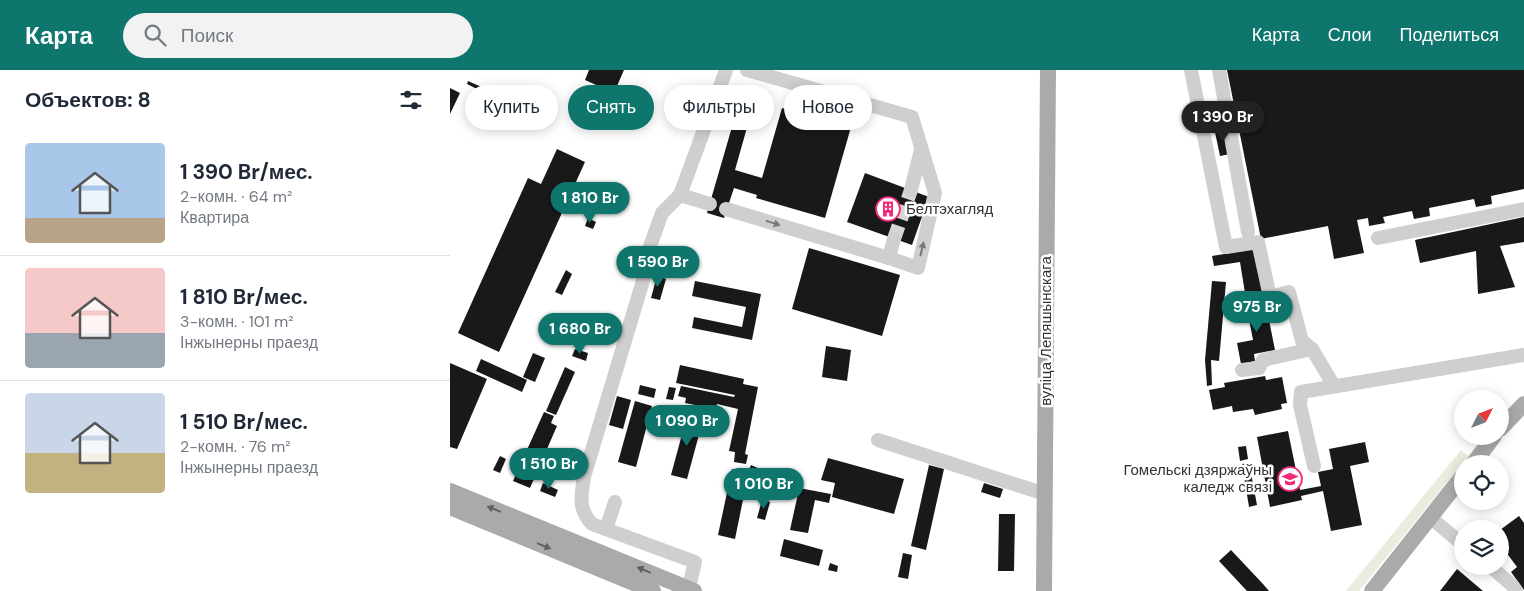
<!DOCTYPE html>
<html lang="ru">
<meta charset="utf-8">
<style>
:root{--surface:#fff;--page:#f2f2f3;--text:#1f2937;--muted:#747a83;--line:#e0e1e3;--accent:#0f766e}
body{margin:0;font-family:"DM Sans",sans-serif;background:var(--page);color:var(--text);height:100vh;display:flex;flex-direction:column;font-size:19px;white-space:nowrap}
*{box-sizing:border-box;margin:0}
p{font-size:16px;color:var(--muted)}
.icon{flex:none;width:28px;height:28px;fill:none;stroke:currentColor;stroke-width:2;stroke-linecap:round;stroke-linejoin:round}
.map{position:relative;flex:1;overflow:hidden}
.sheet{display:flex;flex-direction:column;background:var(--surface);width:450px}
.sheet>*{flex:none}
.guide{position:absolute;left:15px;top:15px;width:475px;height:45px;display:flex;gap:10px}
.needle{width:32px;rotate:48deg}
.tools{position:absolute;left:1004px;top:320px;display:grid;gap:10px}
.tools a{display:grid;place-items:center;width:55px;height:55px;border-radius:50%;background:var(--surface);box-shadow:0 2px 12px #0003;font-size:25px}
.price{position:absolute;translate:-50% -42px;padding:0 11px;border-radius:18px;background:var(--accent);color:#fff;font-size:16px;line-height:32px;filter:drop-shadow(0 1px 2px #0008)}
.price::after{content:'';position:absolute;left:50%;top:30px;width:15px;height:11px;margin-left:-8px;background:inherit;clip-path:polygon(0 0,100% 0,50% 100%)}
.price.active{background:#222;color:#fff}
ul{padding:0;list-style:none}
li{display:flex;align-items:center;gap:15px;height:125px;padding:0 25px}
li+li{border-top:1px solid var(--line)}
li span{display:grid;place-items:center;flex:none;width:140px;height:100px;border-radius:5px;color:#555}
li>.icon{margin-inline-start:auto}
span .icon{width:60px;height:60px;fill:#fffc;stroke-width:1}
li b{font-size:21px}
h2{display:flex;justify-content:space-between;align-items:center;height:60px;padding:0 25px;font-size:21px}
.tag{padding:0 18px;border-radius:22px;background:var(--surface);box-shadow:0 2px 12px #0003;font-size:18px;line-height:45px}
.tag.active{background:var(--accent);color:#fff}
header{display:flex;align-items:center;gap:30px;box-sizing:border-box;height:70px;padding:0 25px;background:var(--accent);color:#fff}
header strong{font-size:24px}
nav{display:flex;gap:28px;margin-inline-start:auto;font-size:18px}
.search{width:350px;height:45px;background:var(--page);display:flex;align-items:center;gap:12px;box-sizing:border-box;padding:0 18px;border-radius:28px;color:var(--muted);font-size:19px}
main{display:flex;flex:1;min-height:0}
.map>svg:first-child{display:block}
</style>
<header>
<strong>Карта</strong>
<div class="search"><svg class="icon" aria-label="search" viewBox="0 0 24 24"><circle cx="10" cy="10" r="6"/><path d="M15 15l6 6"/></svg>Поиск</div>
<nav><a>Карта</a><a>Слои</a><a>Поделиться</a></nav>
</header>
<main>
<section class="sheet">
<h2>Объектов: 8<svg class="icon" aria-label="filters" viewBox="0 0 24 24"><path d="M4 7h16M4 17h16"/><circle cx="9" cy="7" r="2"/><circle cx="15" cy="17" r="2"/></svg></h2>
<ul>
<li><span style="background:linear-gradient(#a9c7e8 75%,#b9a48a 0)"><svg class="icon" aria-label="home" viewBox="0 0 24 24"><path d="M3 11l9-7 9 7M6 9v11h12V9"/></svg></span><div><b>1 390 Br/мес.</b><p>2-комн. · 64 m²</p><p>Квартира</p></div></li>
<li><span style="background:linear-gradient(#f6c9c9 65%,#9aa5b1 0)"><svg class="icon" aria-label="home" viewBox="0 0 24 24"><path d="M3 11l9-7 9 7M6 9v11h12V9"/></svg></span><div><b>1 810 Br/мес.</b><p>3-комн. · 101 m²</p><p>Інжынерны праезд</p></div></li>
<li><span style="background:linear-gradient(#c9d6e8 60%,#c2b280 0)"><svg class="icon" aria-label="home" viewBox="0 0 24 24"><path d="M3 11l9-7 9 7M6 9v11h12V9"/></svg></span><div><b>1 510 Br/мес.</b><p>2-комн. · 76 m²</p><p>Інжынерны праезд</p></div></li>
</ul>
</section>
<div class="map">
<svg width="1074" height="521" viewBox="0 0 1074 521">
<rect width="100%" height="100%" fill="#fff"/>
<!-- green -->
<polygon fill="#eaeddd" points="1011,380 1018,386 909,521 896,521"/>
<!-- building -->
<g fill="#191919">
<polygon points="139,0 174,0 164,23 135,10"/>
<polygon points="777,0 1074,0 1074,119 1041,126 1042,134 1026,137 1024,129 979,138 980,146 964,149 962,141 933,147 935,153 919,156 918,148 907,150 914,183 884,189 878,156 811,169"/>
<polygon points="18,11 36,19 38,15 57,24 53,32 17,14"/>
<polygon points="0,18 10,23 0,44"/>
<polygon points="276,23 282,24 276,43 270,41"/>
<polygon points="765,35 769,59 763,60 759,36"/>
<polygon points="332,38 401,57 375,148 306,128 307,125 284,118 274,148 257,143 284,50 298,54 285,100 312,108"/>
<polygon points="776,60 780,84 770,86 765,62"/>
<polygon points="107,79 135,92 49,282 8,263 78,108 91,114"/>
<polygon points="415,103 479,127 462,175 397,152"/>
<polygon points="1074,147 1074,172 1050,176 1065,217 1028,224 1026,181 970,193 965,170"/>
<polygon points="138,148 146,152 143,159 135,156"/>
<polygon points="359,178 450,205 432,266 342,239"/>
<polygon points="805,179 812,221 795,223 790,192 764,196 762,186"/>
<polygon points="191,180 210,186 212,181 223,184 219,199 203,194 201,202 195,204 186,198"/>
<polygon points="116,200 122,204 112,225 105,222"/>
<polygon points="207,206 216,209 210,230 201,228"/>
<polygon points="245,211 311,224 302,270 242,258 244,247 292,257 296,237 242,226"/>
<polygon points="762,211 776,212 769,291 761,290 762,315 757,316 755,290"/>
<polygon points="815,230 825,280 804,284 805,291 791,294 787,273 803,270 796,233"/>
<polygon points="376,276 401,280 397,311 372,307"/>
<polygon points="125,279 138,283 136,291 122,286"/>
<polygon points="83,283 95,288 85,312 73,307"/>
<polygon points="31,289 77,310 72,322 26,301"/>
<polygon points="0,293 37,309 7,379 0,377"/>
<polygon points="230,295 294,309 293,314 308,317 295,384 298,385 296,394 284,392 285,382 279,381 288,339 267,334 266,339 235,333 236,328 228,326 231,316 284,327 285,325 226,313"/>
<polygon points="115,297 125,302 106,345 96,341"/>
<polygon points="815,306 816,310 832,307 837,333 831,334 832,339 805,345 803,339 783,342 782,336 763,340 759,320 775,317 774,313"/>
<polygon points="190,315 206,319 204,328 188,324"/>
<polygon points="219,317 226,318 223,330 216,329"/>
<polygon points="167,326 181,330 173,359 159,355"/>
<polygon points="185,331 202,336 186,397 168,392"/>
<polygon points="94,342 104,346 101,353 107,356 80,418 63,411"/>
<polygon points="237,346 253,350 237,409 221,405"/>
<polygon points="838,361 850,420 871,416 868,402 883,399 879,379 915,372 919,392 900,396 912,455 881,461 873,421 851,426 852,430 820,437 807,367"/>
<polygon points="796,376 798,389 790,391 788,377"/>
<polygon points="50,386 56,389 50,403 43,400"/>
<polygon points="378,388 454,409 444,444 382,427 385,413 371,410"/>
<polygon points="799,393 807,435 799,437 792,394"/>
<polygon points="301,395 326,406 349,411 349,418 381,424 379,433 365,430 358,463 340,460 349,419 322,415 304,407 303,412 297,410 285,469 268,465 282,399 298,402"/>
<polygon points="479,395 494,399 476,480 461,476"/>
<polygon points="93,413 108,420 105,427 90,421"/>
<polygon points="534,413 553,419 550,428 531,422"/>
<polygon points="312,430 320,432 315,450 307,448"/>
<polygon points="549,444 565,444 564,501 548,501"/>
<polygon points="1069,446 1074,453 1074,520 1061,502 1067,497 1050,474 1050,460"/>
<polygon points="334,469 373,480 369,496 330,486"/>
<polygon points="781,480 813,514 819,521 797,521 769,491"/>
<polygon points="453,483 462,485 458,509 448,507"/>
<polygon points="380,493 388,496 387,502 378,500"/>
<polygon points="1007,499 1033,521 990,521"/>
</g>
<g fill="none" stroke-linecap="round" stroke-linejoin="round">
<!-- minor-tunnel -->
<g stroke="#d6d6d6" stroke-width="14" stroke-dasharray="14 7" stroke-linecap="butt">
<polyline points="444,169 461,120"/>
<polyline points="195,204 198,182"/>
</g>
<!-- minor -->
<g stroke="#cfcfcf" stroke-width="14">
<polyline points="297,0 462,47 485,123 468,198 439,188"/>
<polyline points="741,0 776,177 808,172 820,227 839,222 852,271 862,279 884,316"/>
<polyline points="769,0 798,162"/>
<polyline points="461,120 471,80"/>
<polyline points="230,125 260,134"/>
<polyline points="276,139 439,188 444,169"/>
<polyline points="928,168 1074,139"/>
<polyline points="198,182 212,143 230,125 276,0"/>
<path d="M 195,204 L 134,407 C 131,426 128,439 142,454 L 245,492 L 238,521"/>
<polyline points="792,300 809,298 813,290 862,279"/>
<polyline points="428,370 595,424"/>
<polyline points="864,396 850,335 851,322 1074,285"/>
<polyline points="981,448 1012,474"/>
<polyline points="156,459 165,432"/>
<polyline points="1040,496 1062,515 1066,521"/>
</g>
<!-- major -->
<g stroke="#aaa" stroke-width="16">
<polyline points="1050,359 1074,334"/>
<polyline points="1023,394 1044,366"/>
<polyline points="0,421 244,521"/>
<polyline points="0,437 203,521"/>
<polyline points="594,521 598,0"/>
<polyline points="922,521 1012,407"/>
</g>
</g>
<!-- one-way arrows -->
<defs><path id="oneway-solid" d="M-6-.8H1V-3.2L6.5 0L1 3.2V.8H-6Z" transform="scale(1.25)"/></defs>
<g fill="#797979">
<use href="#oneway-solid" transform="translate(323 153) rotate(17)"/>
<use href="#oneway-solid" transform="translate(472 179) rotate(-77)"/>
</g>
<g fill="#626262">
<use href="#oneway-solid" transform="translate(44 439) rotate(-158)"/>
<use href="#oneway-solid" transform="translate(94 476) rotate(22)"/>
<use href="#oneway-solid" transform="translate(194 500) rotate(-157)"/>
</g>
<!-- icons -->
<defs>
<g id="building-ring" transform="scale(1.25)"><circle r="9.5" fill="#fff" stroke="#f32a7b" stroke-width="1.5"/><path d="M-4-6H4V6H1V3H-1V6H-4ZM-2.5-4.3h1.7v1.8h-1.7ZM.8-4.3h1.7v1.8H.8ZM-2.5-1h1.7V.8h-1.7ZM.8-1h1.7V.8H.8Z" fill="#f32a7b"/></g>
<g id="university-ring" transform="scale(1.25)"><circle r="9.5" fill="#fff" stroke="#f32a7b" stroke-width="1.5"/><path d="M0-5L7-2L0 1L-7-2ZM-4 1L0 2.5L4 1V4Q0 6-4 4Z" fill="#f32a7b"/></g>
</defs>
<g fill-rule="evenodd">
<use href="#building-ring" x="438" y="139"/>
<use href="#university-ring" x="840" y="409"/>
</g>
<g text-anchor="middle" dominant-baseline="central" stroke-width="5" stroke-linejoin="round" paint-order="stroke">
<!-- poi labels -->
<g font-size="15" fill="#323232" stroke="#fff" text-anchor="start">
<text x="456" y="139">Белтэхагляд</text>
<text x="822" y="400" text-anchor="end">Гомельскі дзяржаўны<tspan x="822" dy="17">каледж связі</tspan></text>
</g>
<!-- street labels -->
<g font-size="15" fill="#323232" stroke="#fff">
<text transform="translate(596 261) rotate(-90)">вуліца Лепяшынскага</text>
</g>
</g>
</svg>
<div class="tools">
<a><svg class="needle" viewBox="-14 -14 28 28"><path d="M0-13l5 13h-10z" fill="#e53935"/><path d="M0 13l5-13h-10z" fill="#747a83"/></svg></a>
<a><svg class="icon" aria-label="locate" viewBox="0 0 24 24"><circle cx="12" cy="12" r="6"/><path d="M12 2v4M12 18v4M2 12h4M18 12h4"/></svg></a>
<a><svg class="icon" aria-label="layers" viewBox="0 0 24 24"><path d="M12 4l9 5-9 5-9-5zM3 14l9 5 9-5"/></svg></a>
</div>
<b class="price active" style="left:773px;top:73px">1 390 Br</b>
<b class="price" style="left:140px;top:154px">1 810 Br</b>
<b class="price" style="left:208px;top:218px">1 590 Br</b>
<b class="price" style="left:807px;top:263px">975 Br</b>
<b class="price" style="left:130px;top:285px">1 680 Br</b>
<b class="price" style="left:237px;top:377px">1 090 Br</b>
<b class="price" style="left:99px;top:420px">1 510 Br</b>
<b class="price" style="left:314px;top:440px">1 010 Br</b>
<div class="guide">
<a class="tag">Купить</a>
<a class="tag active">Снять</a>
<a class="tag">Фильтры</a>
<a class="tag">Новое</a>
</div>
</div>
</main>
